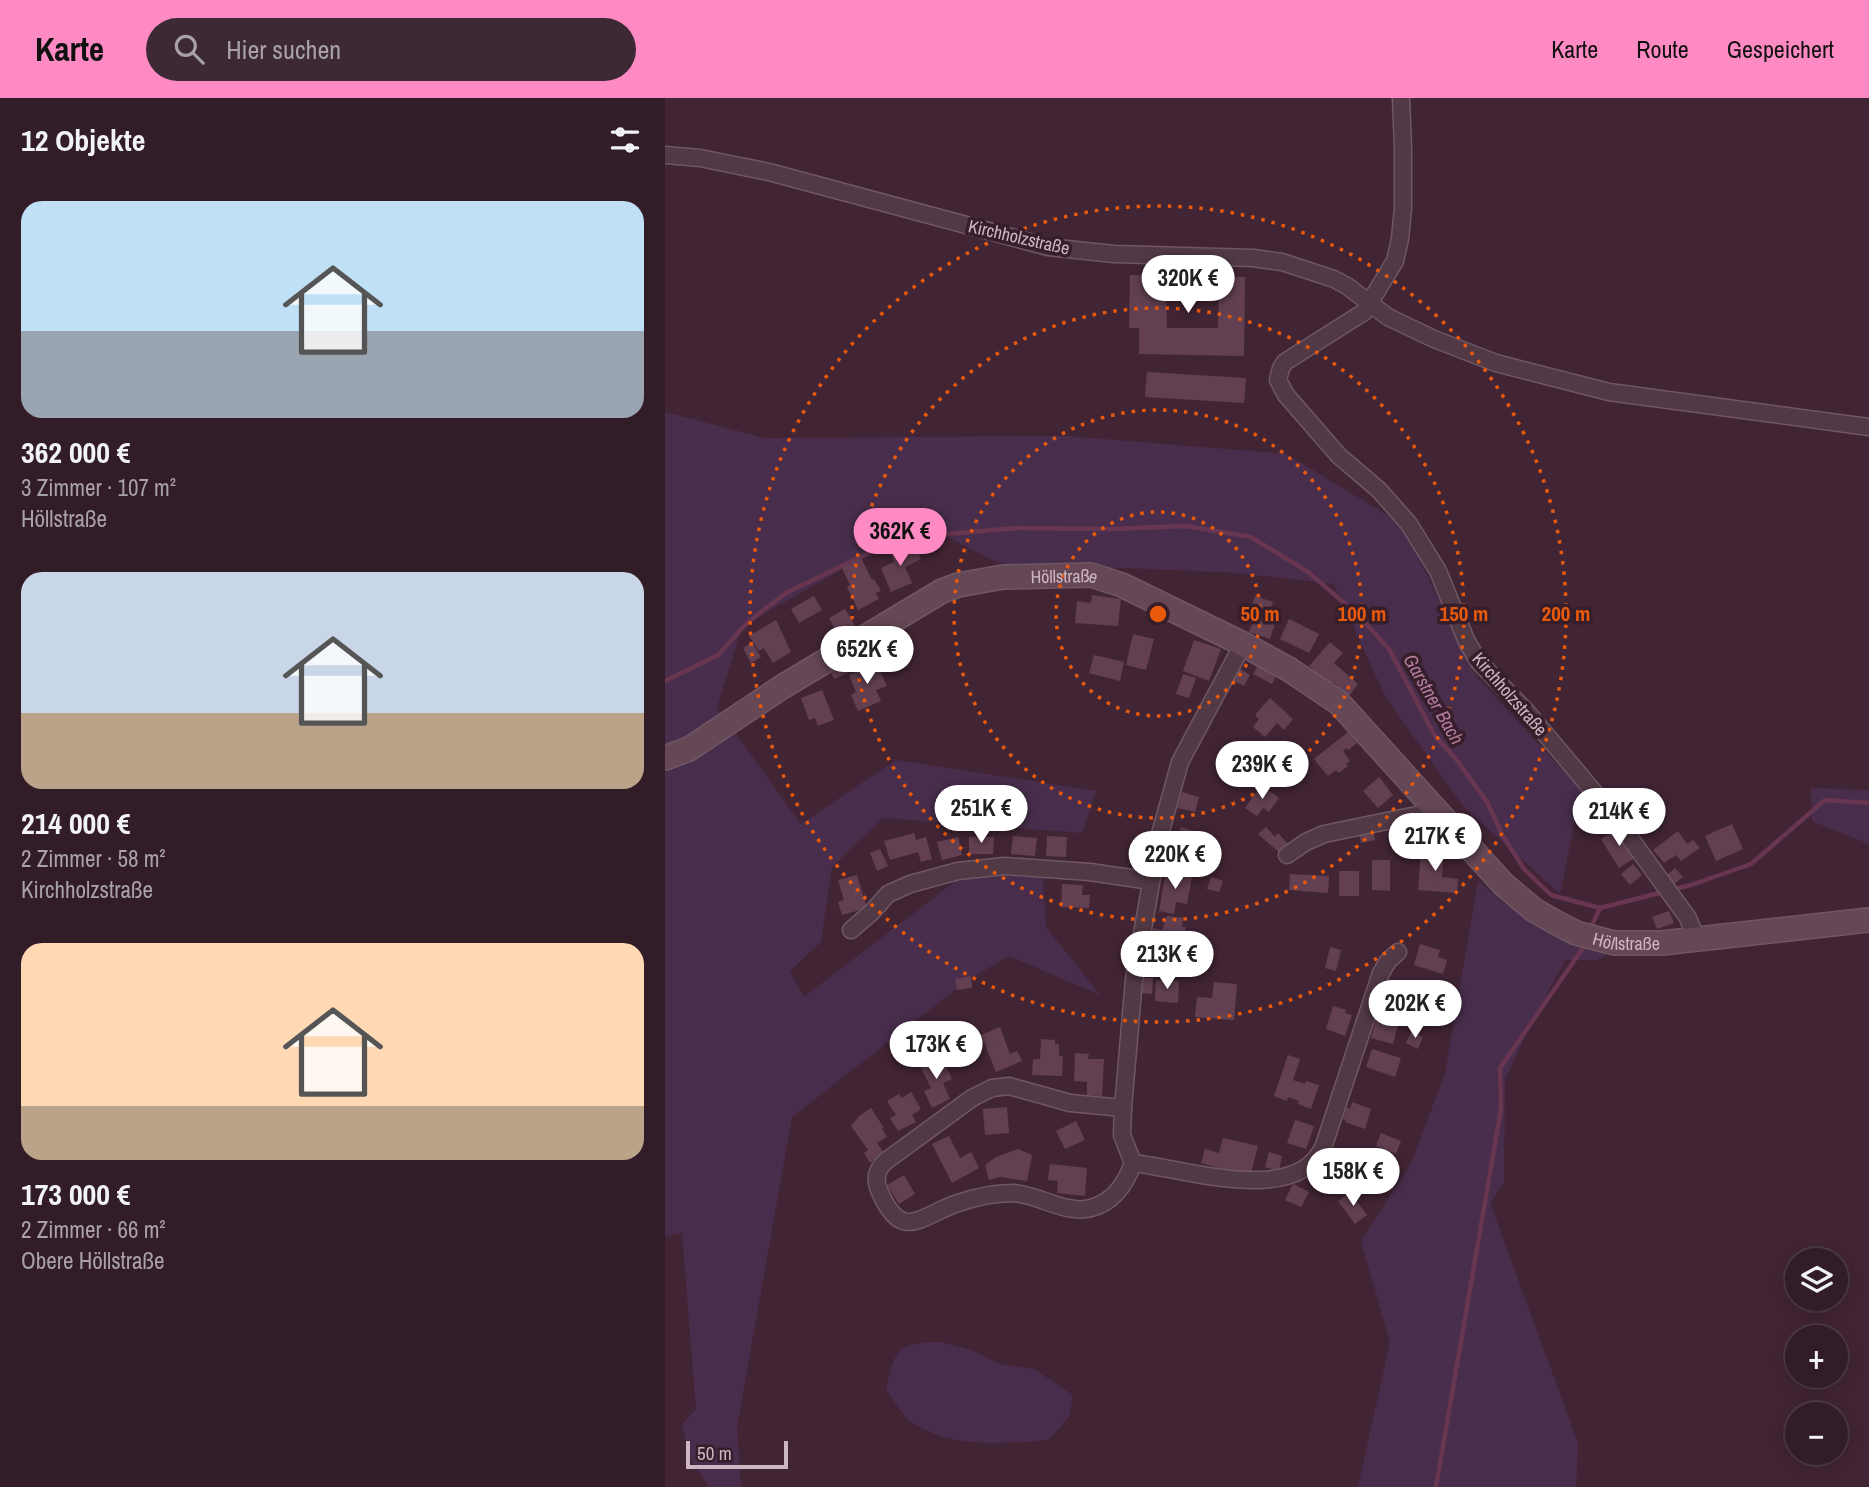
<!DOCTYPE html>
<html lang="de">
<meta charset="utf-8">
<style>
:root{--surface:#321c28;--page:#3d2934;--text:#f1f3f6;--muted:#a8a1a8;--line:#4d3a45;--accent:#fd8ac3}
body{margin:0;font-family:"Archivo Narrow",sans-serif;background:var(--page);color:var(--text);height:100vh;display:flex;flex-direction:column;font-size:26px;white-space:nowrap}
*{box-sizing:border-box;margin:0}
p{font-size:23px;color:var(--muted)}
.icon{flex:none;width:38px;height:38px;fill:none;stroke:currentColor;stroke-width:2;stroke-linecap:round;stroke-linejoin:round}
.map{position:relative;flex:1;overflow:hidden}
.side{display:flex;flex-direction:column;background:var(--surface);width:665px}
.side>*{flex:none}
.fabs{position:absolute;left:1120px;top:1150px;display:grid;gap:14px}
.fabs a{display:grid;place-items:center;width:63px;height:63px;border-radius:50%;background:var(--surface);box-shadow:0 4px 18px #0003,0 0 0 2px var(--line);font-size:35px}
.scale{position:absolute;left:21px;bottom:18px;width:102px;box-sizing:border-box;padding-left:7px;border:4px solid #ccb6c1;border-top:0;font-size:19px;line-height:24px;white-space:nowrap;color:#ccb6c1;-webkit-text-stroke:5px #371e2b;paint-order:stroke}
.price{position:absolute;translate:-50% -60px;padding:0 16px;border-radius:24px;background:#fff;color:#222;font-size:23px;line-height:46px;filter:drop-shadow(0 2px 4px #0008)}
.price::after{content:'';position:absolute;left:50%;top:42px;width:21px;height:16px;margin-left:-10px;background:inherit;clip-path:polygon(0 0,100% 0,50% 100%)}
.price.active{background:var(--accent);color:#111}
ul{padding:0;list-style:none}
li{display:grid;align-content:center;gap:14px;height:371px;padding:0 21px}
li span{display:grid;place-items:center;height:217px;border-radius:21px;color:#555}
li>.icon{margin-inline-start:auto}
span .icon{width:126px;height:126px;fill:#fffc;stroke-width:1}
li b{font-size:30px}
h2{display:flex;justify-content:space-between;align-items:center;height:84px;padding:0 21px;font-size:30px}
header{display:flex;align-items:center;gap:42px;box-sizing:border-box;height:98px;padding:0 35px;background:var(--accent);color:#111}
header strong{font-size:33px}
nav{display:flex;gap:38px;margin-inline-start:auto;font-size:24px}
.search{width:490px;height:63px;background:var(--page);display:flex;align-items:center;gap:18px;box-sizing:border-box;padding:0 24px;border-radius:38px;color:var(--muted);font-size:26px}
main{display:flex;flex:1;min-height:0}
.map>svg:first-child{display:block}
</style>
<header>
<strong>Karte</strong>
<div class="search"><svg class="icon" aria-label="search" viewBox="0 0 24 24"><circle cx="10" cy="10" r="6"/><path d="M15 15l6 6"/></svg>Hier suchen</div>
<nav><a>Karte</a><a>Route</a><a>Gespeichert</a></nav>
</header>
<main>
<section class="side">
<h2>12 Objekte<svg class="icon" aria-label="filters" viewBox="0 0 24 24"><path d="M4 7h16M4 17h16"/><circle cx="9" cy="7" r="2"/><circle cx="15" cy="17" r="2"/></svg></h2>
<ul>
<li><span style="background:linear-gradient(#bfe0f5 60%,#9aa5b1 0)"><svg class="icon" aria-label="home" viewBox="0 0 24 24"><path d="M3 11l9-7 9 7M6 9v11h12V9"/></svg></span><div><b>362 000 €</b><p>3 Zimmer · 107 m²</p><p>Höllstraße</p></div></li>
<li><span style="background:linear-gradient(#c9d6e8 65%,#b9a48a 0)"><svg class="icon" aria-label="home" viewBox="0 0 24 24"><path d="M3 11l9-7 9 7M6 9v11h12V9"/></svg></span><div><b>214 000 €</b><p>2 Zimmer · 58 m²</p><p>Kirchholzstraße</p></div></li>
<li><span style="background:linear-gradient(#ffd9b3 75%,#b9a48a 0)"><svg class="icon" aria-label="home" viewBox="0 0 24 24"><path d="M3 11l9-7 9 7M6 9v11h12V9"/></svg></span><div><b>173 000 €</b><p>2 Zimmer · 66 m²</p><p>Obere Höllstraße</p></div></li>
</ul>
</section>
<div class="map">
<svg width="1204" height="1389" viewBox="0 0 1204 1389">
<rect width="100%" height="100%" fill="#422535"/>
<!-- green -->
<g fill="#482e4c">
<polygon points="0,314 100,340 402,338 621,356 737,426 812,579 916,692 895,796 798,708 720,598 669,486 573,475 462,470 354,469 330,463 257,426 77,528 52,610 136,726 231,662 431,693 417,735 218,720 167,769 156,844 125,873 139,899 296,779 378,778 381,829 435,897 344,858 303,882 127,1019 72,1329 76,1389 44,1389 26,1362 17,1326 31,1311 17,1135 0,1138"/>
<polygon points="1146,690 1204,692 1204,746 1147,723"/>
<polygon points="813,783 839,805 850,807 935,850 941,857 933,862 900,862 860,938 840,982 839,1085 825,1105 913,1345 911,1389 693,1389 725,1244 696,1143 746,1065 780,976"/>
<path d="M 277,1244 L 306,1252 L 334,1266 L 369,1271 L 408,1297 L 404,1319 L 383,1342 C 337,1346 283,1351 244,1322 C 235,1315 228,1300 221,1291 C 231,1248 233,1245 277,1244 Z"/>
</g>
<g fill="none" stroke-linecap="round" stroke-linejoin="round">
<!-- stream -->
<g stroke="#683650" stroke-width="4.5">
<polyline points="0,583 53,557 82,525 121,495 235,440 352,430 445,431 521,428 586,439 643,474 692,516 724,551 770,638 791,661 822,704 838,738 859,771 886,797 935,810 1026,787 1086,766 1160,702 1204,705"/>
<polyline points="927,827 935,810"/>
<polyline points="771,1389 836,1011 835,970 920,847"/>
</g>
</g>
<!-- building -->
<g fill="#624052" fill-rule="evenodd">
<path d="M 465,177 L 580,179 L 579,258 L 474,256 L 474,230 L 464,230 ZM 501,195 L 554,195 L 553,230 L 502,230 Z"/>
<polygon points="482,274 581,280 579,305 480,299"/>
<polygon points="250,447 256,461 240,469 247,485 226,494 216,470 229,464 226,458"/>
<polygon points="196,460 207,482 209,481 216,493 211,495 214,501 193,512 182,489 185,487 177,470"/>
<polygon points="427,497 456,501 453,528 410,525 412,503 426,505"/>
<polygon points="149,498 157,512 134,525 126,511"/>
<polygon points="590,498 608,504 602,522 610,525 605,541 584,534 589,521 583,519"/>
<polygon points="180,511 191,529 175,539 164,520"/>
<polygon points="624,521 654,536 644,555 615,541"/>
<polygon points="111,522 126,554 108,565 99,550 94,553 84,538"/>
<polygon points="468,536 489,541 481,572 461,567"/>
<polygon points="529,542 556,551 544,583 518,573"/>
<polygon points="87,544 96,559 86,565 78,550"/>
<polygon points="665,544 678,555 669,565 693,586 684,598 669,585 666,588 644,568"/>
<polygon points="429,557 459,564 455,583 424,575"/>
<polygon points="178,564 183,575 169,581 164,570"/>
<polygon points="595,564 613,574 607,586 588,576"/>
<polygon points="211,565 222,588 211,592 216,603 193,613 186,597 191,594 184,577"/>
<polygon points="572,569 585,577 579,588 565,581"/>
<polygon points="518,576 531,580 524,600 511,596"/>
<polygon points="157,592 169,622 153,628 150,620 144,622 136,600"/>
<polygon points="605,600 628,621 619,632 612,625 600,639 588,629 594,621 590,617"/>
<polygon points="683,634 692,645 683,652 682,650 678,653 685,663 681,666 683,668 674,675 671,672 663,678 649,661"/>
<polygon points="565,661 575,667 569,679 558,672"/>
<polygon points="714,679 728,697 713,710 698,693"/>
<polygon points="596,687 614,700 604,714 598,710 592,718 580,710"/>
<polygon points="517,694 534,699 530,714 512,710"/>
<polygon points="1067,726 1078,751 1051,763 1040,738"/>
<polygon points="516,729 529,733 526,741 533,743 534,737 547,741 544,752 539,750 535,763 508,755"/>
<polygon points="601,729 610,739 613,735 625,748 616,756 593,736"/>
<polygon points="707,729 710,742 696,745 693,732"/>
<polygon points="953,730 971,759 954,770 936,741"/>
<polygon points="1013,733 1022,746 1028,742 1035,750 1016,763 1011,757 999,765 988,752"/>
<polygon points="249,735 251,742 261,739 267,761 256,764 253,754 225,762 219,743"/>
<polygon points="348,738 372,740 370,758 346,756"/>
<polygon points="382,738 402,739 401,759 381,758"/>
<polygon points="293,739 297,757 277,762 272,744"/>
<polygon points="304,739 329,739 328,756 304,756"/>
<polygon points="756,750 779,752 777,779 793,781 792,795 753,792"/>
<polygon points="215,751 223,768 212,773 205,755"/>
<polygon points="707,762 725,762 725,793 707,792"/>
<polygon points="968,766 977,777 965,787 956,776"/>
<polygon points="1010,770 1018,779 1008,787 1001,778"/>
<polygon points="501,773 527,778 522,806 511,804 509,816 494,813"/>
<rect x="674" y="773" width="20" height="25"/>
<polygon points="625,776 664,778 663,795 624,792"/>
<polygon points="192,777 202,810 177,817 173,804 179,802 173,782"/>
<polygon points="546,779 558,783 554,794 542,791"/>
<polygon points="397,786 418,787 417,797 425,797 424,810 396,809"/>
<polygon points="1004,813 1009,825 992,831 987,819"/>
<polygon points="502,818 518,820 517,829 521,829 517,855 485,849 488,830 497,832"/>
<polygon points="755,846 775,852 773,859 782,862 778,876 749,867"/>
<polygon points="665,849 676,852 671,873 660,870"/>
<polygon points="306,878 307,890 292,892 290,881"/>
<polygon points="478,880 488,880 487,896 476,895"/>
<polygon points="491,882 514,883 513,905 490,903"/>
<polygon points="549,884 572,886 569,922 530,919 532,899 547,900"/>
<polygon points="715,906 737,912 728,946 706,940"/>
<polygon points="668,908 681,912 680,915 687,917 680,938 661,931"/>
<polygon points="335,929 345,956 352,953 357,963 331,974 316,937"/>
<polygon points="746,934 758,939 753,951 741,945"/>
<polygon points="376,941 390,942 390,946 394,946 394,958 398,958 397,978 367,977 368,961 375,961"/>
<polygon points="707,951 736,960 730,979 701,969"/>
<polygon points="410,955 424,956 423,961 439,961 437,998 422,997 422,984 409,983"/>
<polygon points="623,957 635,961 628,982 640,986 641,983 654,987 646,1011 633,1006 634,1003 623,999 622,1003 609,998"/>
<polygon points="276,958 287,981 278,985 285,1001 267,1010 259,993 266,990 255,968"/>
<polygon points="246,994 256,1011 247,1017 251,1024 233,1033 225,1020 231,1017 222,1003 234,996 237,1000"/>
<polygon points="687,1004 706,1011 700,1031 680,1024 681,1022 678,1021 682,1009 685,1011"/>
<polygon points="342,1009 344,1035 320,1037 318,1011"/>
<polygon points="206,1010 219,1030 217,1031 222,1039 212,1045 219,1055 205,1065 199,1055 203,1052 186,1028 194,1018"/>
<polygon points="630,1022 649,1028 641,1051 622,1045"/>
<polygon points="411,1023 420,1042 400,1051 391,1033"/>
<polygon points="716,1035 736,1043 731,1056 711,1048"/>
<polygon points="284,1038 295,1060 306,1054 314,1070 287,1085 267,1046"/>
<polygon points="558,1040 593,1048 585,1079 536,1065 540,1051 554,1055"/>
<polygon points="353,1051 367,1057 362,1083 335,1079 324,1082 320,1067 331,1059"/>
<polygon points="604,1054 617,1058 614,1073 600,1069"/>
<polygon points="385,1066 422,1070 420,1098 392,1095 393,1083 383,1082"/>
<polygon points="239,1077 250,1096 234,1106 222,1087"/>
<polygon points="628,1086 644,1094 636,1109 620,1102"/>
<polygon points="685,1094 702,1117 690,1126 673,1103"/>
</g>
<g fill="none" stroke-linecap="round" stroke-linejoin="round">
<!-- street casing -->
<g stroke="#6f5764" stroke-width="19">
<g id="street">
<polyline points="736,0 738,49 738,110 735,141 730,163 699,214 620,264 616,270 613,282 621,297 674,358 714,392 744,426 773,473 802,544 814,564 862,614 949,718 1023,820 1031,840"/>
<polyline points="0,57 35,60 104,74 383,149 449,156 588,160 617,164 669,181 682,188 723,219 769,241 831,265 944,294 1204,329"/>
<path d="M 578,546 L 515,664 L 494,740 L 469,881 L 458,1010 L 457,1037 L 468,1065 C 518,1070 633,1110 659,1047 L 716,875 L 723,863 L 733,854"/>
<polyline points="622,757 641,744 659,736 756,716 768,709"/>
<polyline points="186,832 207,814 223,796 245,786 293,773 340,768 425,774 486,783"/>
<path d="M 458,1010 L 405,1005 L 344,988 L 327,990 L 307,1000 L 221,1063 C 212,1071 209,1080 214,1092 C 236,1144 253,1120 290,1106 C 307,1100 330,1095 348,1095 C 373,1096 401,1117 426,1110 C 449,1104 461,1085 468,1065"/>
</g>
</g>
<!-- secondary casing -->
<g stroke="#6f5764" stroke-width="26">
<g id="secondary">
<path id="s1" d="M 0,660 L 24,651 L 117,589 L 277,493 L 293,487 L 338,479 L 426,477 L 457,487 L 578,546 L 625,572 L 674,605 L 838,786 L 869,812 L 890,824 L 911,835 L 949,845 L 997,845 L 1204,822"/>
</g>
</g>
<!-- street -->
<use href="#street" stroke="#523946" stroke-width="16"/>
<!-- secondary -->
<use href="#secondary" stroke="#654756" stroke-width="23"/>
</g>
<!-- distance rings -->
<g fill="none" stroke="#e8590c" stroke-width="3.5" stroke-dasharray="3.5 7">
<circle cx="493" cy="516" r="102"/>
<circle cx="493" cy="516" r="204"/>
<circle cx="493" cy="516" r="306"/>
<circle cx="493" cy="516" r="408"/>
</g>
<g text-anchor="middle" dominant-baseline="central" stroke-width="7" stroke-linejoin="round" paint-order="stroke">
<!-- street labels -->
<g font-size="18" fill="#ccb6c1" stroke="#371e2b">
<text transform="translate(354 139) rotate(13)">Kirchholzstraße</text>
<text stroke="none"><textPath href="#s1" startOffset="448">Höllstraße</textPath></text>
<text transform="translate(845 596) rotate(49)">Kirchholzstraße</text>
<text stroke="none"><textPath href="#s1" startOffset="1139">Höllstraße</textPath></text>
</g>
<!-- water labels -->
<g font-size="19" font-style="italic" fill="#b47c9a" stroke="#371e2b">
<text transform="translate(769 601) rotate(60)">Garstner Bach</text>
</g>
</g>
<circle cx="493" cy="516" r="10" fill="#e8590c" stroke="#371e2b" stroke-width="3.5"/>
<g font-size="21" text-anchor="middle" font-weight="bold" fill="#e8590c" stroke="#371e2b" stroke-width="7" stroke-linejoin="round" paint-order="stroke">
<text x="595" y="523">50 m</text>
<text x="697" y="523">100 m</text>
<text x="799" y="523">150 m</text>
<text x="901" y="523">200 m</text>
</g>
</svg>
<div class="fabs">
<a><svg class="icon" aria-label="layers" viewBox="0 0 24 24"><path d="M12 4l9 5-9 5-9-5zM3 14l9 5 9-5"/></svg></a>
<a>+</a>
<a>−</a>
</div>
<div class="scale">50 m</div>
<b class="price" style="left:523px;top:217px">320K €</b>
<b class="price active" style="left:235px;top:470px">362K €</b>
<b class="price" style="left:202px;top:588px">652K €</b>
<b class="price" style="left:597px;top:703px">239K €</b>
<b class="price" style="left:316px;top:747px">251K €</b>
<b class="price" style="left:954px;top:750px">214K €</b>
<b class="price" style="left:770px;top:775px">217K €</b>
<b class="price" style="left:510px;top:793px">220K €</b>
<b class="price" style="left:502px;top:893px">213K €</b>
<b class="price" style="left:750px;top:942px">202K €</b>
<b class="price" style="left:271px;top:983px">173K €</b>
<b class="price" style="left:688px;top:1110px">158K €</b>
</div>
</main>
